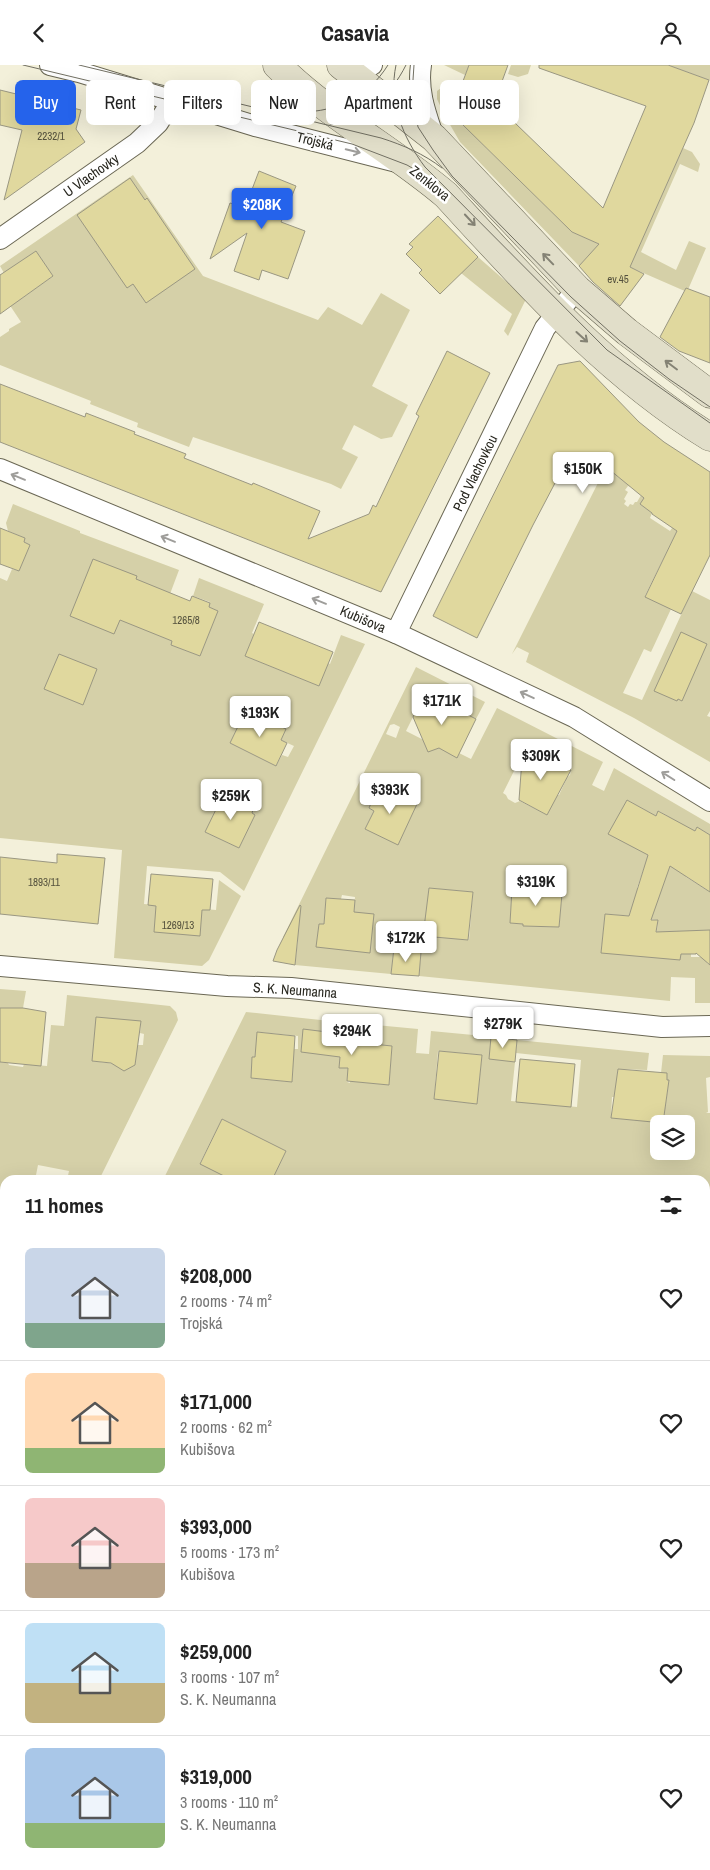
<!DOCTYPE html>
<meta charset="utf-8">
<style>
:root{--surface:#fff;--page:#f2f2f2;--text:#222;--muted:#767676;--line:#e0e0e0;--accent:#2563eb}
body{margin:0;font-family:"Archivo Narrow",sans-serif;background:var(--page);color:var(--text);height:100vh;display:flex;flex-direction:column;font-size:19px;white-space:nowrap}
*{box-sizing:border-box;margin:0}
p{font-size:16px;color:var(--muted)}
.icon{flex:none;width:28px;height:28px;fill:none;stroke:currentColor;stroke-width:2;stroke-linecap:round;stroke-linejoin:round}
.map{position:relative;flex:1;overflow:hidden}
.side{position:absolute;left:0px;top:1110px;width:710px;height:695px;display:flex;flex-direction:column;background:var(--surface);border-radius:15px 15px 0 0;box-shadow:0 5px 20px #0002}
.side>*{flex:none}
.top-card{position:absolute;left:15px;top:15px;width:680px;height:45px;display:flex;gap:10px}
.tools{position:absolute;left:650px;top:1050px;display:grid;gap:10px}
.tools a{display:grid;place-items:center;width:45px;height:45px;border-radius:8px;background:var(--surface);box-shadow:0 5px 20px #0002;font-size:25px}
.price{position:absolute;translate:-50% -42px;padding:0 11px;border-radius:5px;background:#fff;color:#222;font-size:16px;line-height:32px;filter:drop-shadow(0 1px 2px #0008)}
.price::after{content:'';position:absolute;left:50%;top:30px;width:15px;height:11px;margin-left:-8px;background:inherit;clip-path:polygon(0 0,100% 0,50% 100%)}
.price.current{background:var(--accent);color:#fff}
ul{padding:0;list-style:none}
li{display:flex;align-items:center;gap:15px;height:125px;padding:0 25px}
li+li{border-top:1px solid var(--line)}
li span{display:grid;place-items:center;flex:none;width:140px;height:100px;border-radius:8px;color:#555}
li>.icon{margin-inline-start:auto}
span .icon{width:60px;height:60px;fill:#fffc;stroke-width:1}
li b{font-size:21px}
h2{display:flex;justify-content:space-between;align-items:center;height:60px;padding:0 25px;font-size:21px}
.chip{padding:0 18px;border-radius:8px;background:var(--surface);box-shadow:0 5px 20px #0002;font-size:18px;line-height:45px}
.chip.current{background:var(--accent);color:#fff}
header{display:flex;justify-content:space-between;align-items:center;height:65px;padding:0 25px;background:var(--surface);font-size:22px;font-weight:700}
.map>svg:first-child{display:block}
</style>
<header><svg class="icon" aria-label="back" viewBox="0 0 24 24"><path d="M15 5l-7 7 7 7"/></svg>Casavia<svg class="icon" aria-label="person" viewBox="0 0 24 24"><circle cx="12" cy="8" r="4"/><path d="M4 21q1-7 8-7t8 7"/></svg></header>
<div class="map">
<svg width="710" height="1805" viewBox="0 0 710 1805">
<rect width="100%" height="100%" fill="#f3f0da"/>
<!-- green -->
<g fill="#d5d0a8" fill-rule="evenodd">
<polygon points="444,0 469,0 465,10"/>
<polygon points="511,0 531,0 528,9 518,12 508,9"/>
<polygon points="668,0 710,0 710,15 709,15"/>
<polygon points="441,23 445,25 454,39 457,40 462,59 572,167 633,194 683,83 692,87 700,99 698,107 680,99 641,187 676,205 689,176 706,183 687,227 593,186 579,201 460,77 445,51 437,34 437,26"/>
<polygon points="133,110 203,211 318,255 328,242 362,260 381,228 410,245 372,321 408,340 392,372 381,374 354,360 342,384 358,392 341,424 331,419 193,372 189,382 137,362 138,358 90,339 91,336 0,300 0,272 9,266 9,264 21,257 7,236 21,234 53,211 36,186 4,208 0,201"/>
<polygon points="478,192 526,234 508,271 504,266 512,249 461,208"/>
<polygon points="606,402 631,422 628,421 625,425 628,427 624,434 626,436 624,439 628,442 630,439 633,440 635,437 637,437 643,427 651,424 640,439 652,448 650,453 670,466 679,453 682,456 645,531 671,544 651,587 644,584 623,628 642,635 692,526 710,535 710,646 707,651 710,652 710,697 634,653 526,597 529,588 517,582 512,589"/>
<path d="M 13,439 L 80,466 L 80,468 L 179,505 L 155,569 L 172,576 L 171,580 L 200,591 L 218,546 L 209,542 L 210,537 L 193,531 L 199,513 L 264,539 L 252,568 L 254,569 L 245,591 L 319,621 L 328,598 L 330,599 L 341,570 L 365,579 L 244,826 L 220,807 L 147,801 L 144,839 L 216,845 L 219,815 L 241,831 L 209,895 L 202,901 L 114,893 L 122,785 L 0,773 L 0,513 L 7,516 L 12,504 L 19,506 L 30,480 L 24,477 L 25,473 L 8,466 L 6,458 ZM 246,645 L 286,664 L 281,675 L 294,681 L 288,692 L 282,690 L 276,701 L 230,678 ZM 225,728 L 254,742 L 252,748 L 255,750 L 239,783 L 205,767 Z"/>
<path d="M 416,602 L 485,637 L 476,654 L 425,628 L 406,666 L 457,692 L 459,688 L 471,694 L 497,643 L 603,697 L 592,720 L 604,726 L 614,703 L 710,759 L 710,770 L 697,762 L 685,782 L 696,796 L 686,812 L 710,827 L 710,865 L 691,866 L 691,892 L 707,892 L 707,898 L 710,900 L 710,938 L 695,938 L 695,913 L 671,912 L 670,936 L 419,911 L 421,887 L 394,883 L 391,909 L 295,900 L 298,874 L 283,872 ZM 394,659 L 400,662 L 396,673 L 386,669 L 390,660 ZM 522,681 L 558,699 L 560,695 L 572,702 L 570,710 L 565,714 L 566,715 L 559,730 L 557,730 L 547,750 L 520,736 L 515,738 L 508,734 L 506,730 L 503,728 L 519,696 L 516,694 ZM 379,720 L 417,739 L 398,779 L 365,764 L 374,746 L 369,743 ZM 627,735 L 656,751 L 659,746 L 669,752 L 609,769 ZM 644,803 L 659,830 L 637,823 ZM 526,818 L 549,820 L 549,827 L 562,829 L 559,862 L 523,861 L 523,859 L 510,858 L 512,825 L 525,824 ZM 429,823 L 473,827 L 469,875 L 424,870 ZM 342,830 L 355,832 L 354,847 L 317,876 L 319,859 L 324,859 L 326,833 L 341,834 ZM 630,847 L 649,849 L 649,854 L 658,855 L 656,875 L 601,888 L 605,849 L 629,851 Z"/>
<polygon points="0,924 26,926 23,943 20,945 0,943"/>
<path d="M 67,930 L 170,941 L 176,947 L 178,955 L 99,1115 L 67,1115 L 69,1106 L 38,1100 L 35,1115 L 5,1115 L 5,1203 L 0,1203 L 0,997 L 8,998 L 9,1000 L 23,1002 L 24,999 L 47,1001 L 51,960 L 64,961 ZM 141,956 L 140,968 L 144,969 L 143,980 L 137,980 L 135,1000 L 132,999 L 129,1003 L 123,1005 L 118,1002 L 116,999 L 92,996 Z"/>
<path d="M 246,947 L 330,956 L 329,967 L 303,965 L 341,978 L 340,1003 L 349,1003 L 347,1017 L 350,1018 L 350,1016 L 389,1020 L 392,981 L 343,976 L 344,957 L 418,964 L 416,988 L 429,989 L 431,966 L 505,973 L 503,995 L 515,997 L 511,1036 L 577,1042 L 581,995 L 516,988 L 517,975 L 649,988 L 647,1005 L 618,1004 L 615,1032 L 612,1032 L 611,1053 L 663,1057 L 668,1022 L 666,1022 L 667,1009 L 661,1008 L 663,990 L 710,991 L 710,1012 L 706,1013 L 708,1047 L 706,1048 L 710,1048 L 710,1246 L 705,1246 L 705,1115 L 272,1115 L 286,1086 L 250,1069 L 250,1068 L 222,1054 L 200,1098 L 232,1115 L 163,1115 ZM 258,967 L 298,971 L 298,984 L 294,984 L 292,1017 L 251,1013 L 252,993 L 255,992 ZM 438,986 L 482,990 L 477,1039 L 434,1034 ZM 659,1059 L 686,1059 L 686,1086 L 659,1086 Z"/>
<polygon points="0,1291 5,1291 5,1405 0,1403"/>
<polygon points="710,1352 710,1736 705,1743 705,1357"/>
</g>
<!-- building -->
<g fill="#e0d89e" stroke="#9a9782">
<polygon points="469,0 508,0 490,49 515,58 603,143 646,41 539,3 539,0 668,0 709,15 694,58 630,202 644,209 620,241 593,217 579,201 599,179 572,167 462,59 456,35"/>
<polygon points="0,25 81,45 76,64 85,77 4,135 22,65 0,60"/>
<polygon points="259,106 296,121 281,157 305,166 288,214 262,205 259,215 234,206 247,168 210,194 230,138 241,141 244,133 248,135"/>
<polygon points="130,113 145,135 147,133 195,204 146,238 133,219 127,223 77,150"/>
<polygon points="438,151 478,192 440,229 419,208 422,205 406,189 413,182 409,179"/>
<polygon points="36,186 53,211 0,249 0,210"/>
<polygon points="686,223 710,232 710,298 679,286 660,272"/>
<polygon points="447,286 490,308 381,527 0,377 0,319 85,352 86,348 135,367 134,369 186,389 184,393 252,420 253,418 320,446 308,474 369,449 373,440 376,442 419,351 416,349"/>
<polygon points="580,296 639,357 664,377 710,407 710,490 681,549 645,532 677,466 652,449 652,448 640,439 644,433 605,401 598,416 565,399 533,460 477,573 433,551 558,300"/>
<polygon points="0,463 25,473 24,477 30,480 19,506 0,499"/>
<polygon points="93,494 137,511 136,514 190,536 192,531 210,538 209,542 218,546 200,591 171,580 172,576 120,555 114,569 70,551"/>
<polygon points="259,557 333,587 319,621 245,591"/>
<polygon points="681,567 707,579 682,636 678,634 677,636 654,626"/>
<polygon points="59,589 97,604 83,640 44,624"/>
<polygon points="425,628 476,654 457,693 439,683 428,687 413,652"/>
<polygon points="246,645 286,664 281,675 287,678 276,701 230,678"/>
<polygon points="523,681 571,705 547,750 519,735"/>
<polygon points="379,720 417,739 398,780 365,764 374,746 369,743"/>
<polygon points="224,728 254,742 252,748 255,750 239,783 205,767"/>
<polygon points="627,735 656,751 658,746 695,766 697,762 710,770 710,827 670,801 651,855 658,855 656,867 710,865 710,900 696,888 696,889 681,889 680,895 601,888 605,849 629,851 648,790 608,769"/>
<polygon points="57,789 105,793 98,859 0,849 0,792 57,798"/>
<polygon points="151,809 213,814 210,845 202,845 200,871 154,867 156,841 148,840"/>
<polygon points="526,818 549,820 549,827 562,829 559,862 523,861 523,859 510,858 512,824 525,826"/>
<polygon points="429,823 473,827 468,875 423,871"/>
<polygon points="326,833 355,835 354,847 374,849 370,888 316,882 319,859 324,859"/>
<polygon points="300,840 301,841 295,900 273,896 277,885"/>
<polygon points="394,883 421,887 419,911 391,909"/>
<polygon points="0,943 23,943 46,947 41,1001 0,997"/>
<polygon points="96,952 141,956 135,1000 124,1006 111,998 92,996"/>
<polygon points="303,964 343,969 343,976 392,981 389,1020 347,1016 348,1003 339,1003 340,992 301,987"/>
<polygon points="257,967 295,971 292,1017 251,1013 252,992 255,992"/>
<polygon points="491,972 517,975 515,997 489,994"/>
<polygon points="439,986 482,990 477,1039 434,1034"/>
<polygon points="520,994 575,999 571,1042 516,1037"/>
<polygon points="618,1004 667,1008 667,1015 669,1015 663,1058 611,1053"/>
<polygon points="222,1054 286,1086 272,1115 232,1115 200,1099"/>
</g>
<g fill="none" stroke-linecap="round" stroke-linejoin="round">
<!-- street casing -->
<g stroke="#6a6754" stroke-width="22">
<g id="street">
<polyline points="50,0 79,7 255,61 397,97"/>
<path d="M 421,0 C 417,26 426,49 434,73"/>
<path d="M 342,1 C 353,4 361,4 372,0"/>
<polyline points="0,174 137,78 158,58 172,36"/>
<polyline points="0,404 396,568 574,652 710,736"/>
<polyline points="396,568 545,263 577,224"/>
<polyline points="0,901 227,921 291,923 662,962 710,961"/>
<polyline points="0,1224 5,1224"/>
<polyline points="705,1275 710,1275"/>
<polyline points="0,1427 5,1428"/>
<polyline points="705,1770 710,1761"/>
</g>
</g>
<!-- secondary casing -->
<g stroke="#6a6754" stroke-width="29">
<g id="secondary">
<path d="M 277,0 C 328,51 392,84 446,130 C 527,218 607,309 710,372"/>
<polyline points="341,0 434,73 577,224 627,267 710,329"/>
</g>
</g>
<!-- primary casing -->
<g stroke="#736c3c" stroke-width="29">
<g id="primary">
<polyline points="0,1723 5,1723"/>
<polyline points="0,1759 5,1758"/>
<polyline points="577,1800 592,1805"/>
</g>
</g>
<!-- street -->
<use href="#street" stroke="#fff" stroke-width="20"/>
<!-- secondary -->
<use href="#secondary" stroke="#e1dec9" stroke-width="28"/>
<!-- primary -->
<use href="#primary" stroke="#c4bd94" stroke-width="28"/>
<!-- tram -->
<g stroke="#727063" stroke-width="1">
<polyline points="23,0 352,79 407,100 431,114"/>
<path d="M 79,0 L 381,73 C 403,80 424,89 442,103"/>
<path d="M 396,0 C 388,37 403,73 425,102 L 607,285 L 710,358"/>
<polyline points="414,0 412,30 418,62 433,85 452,111 571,232 620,276 669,314 710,342"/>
<path d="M 292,47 C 332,49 367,34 388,0"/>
<path d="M 330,60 C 366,52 390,32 406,0"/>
</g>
<!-- street-bridge casing -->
<g stroke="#6a6754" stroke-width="22" stroke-linecap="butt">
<polyline id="street-bridge" points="686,1805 689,1800"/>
</g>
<!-- street-bridge -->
<use href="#street-bridge" stroke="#fff" stroke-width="20"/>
</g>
<!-- one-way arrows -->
<defs><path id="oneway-shaft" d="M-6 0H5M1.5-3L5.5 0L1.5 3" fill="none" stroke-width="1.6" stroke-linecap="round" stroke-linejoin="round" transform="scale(1.25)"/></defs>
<g stroke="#9e9d9a">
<use href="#oneway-shaft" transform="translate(353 86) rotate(14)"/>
<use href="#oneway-shaft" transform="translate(18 412) rotate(-158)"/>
<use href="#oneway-shaft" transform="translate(168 474) rotate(-158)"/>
<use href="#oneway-shaft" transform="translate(319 536) rotate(-158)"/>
<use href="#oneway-shaft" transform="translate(527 630) rotate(-155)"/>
<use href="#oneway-shaft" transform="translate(668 711) rotate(-148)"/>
</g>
<g stroke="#848274">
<use href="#oneway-shaft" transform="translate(470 155) rotate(47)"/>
<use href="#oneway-shaft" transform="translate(548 194) rotate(-134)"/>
<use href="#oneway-shaft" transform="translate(582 272) rotate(42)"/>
<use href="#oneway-shaft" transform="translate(671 300) rotate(-143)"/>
</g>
<g text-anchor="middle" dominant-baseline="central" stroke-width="5" stroke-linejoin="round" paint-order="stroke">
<!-- number labels -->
<g font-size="11" fill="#55523e">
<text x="51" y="71">2232/1</text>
<text x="618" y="214">ev.45</text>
<text x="186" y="555">1265/8</text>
<text x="44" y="817">1893/11</text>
<text x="178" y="860">1269/13</text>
</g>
<!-- street labels -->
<g font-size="14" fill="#27261e" stroke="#fff">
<text transform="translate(315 76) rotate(14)">Trojská</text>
<text transform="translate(91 110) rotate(-35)">U Vlachovky</text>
<text transform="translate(430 118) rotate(39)">Zenklova</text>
<text transform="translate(475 408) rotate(-64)">Pod Vlachovkou</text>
<text transform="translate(363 554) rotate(23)">Kubišova</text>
<text transform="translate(295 925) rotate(4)">S. K. Neumanna</text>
</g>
</g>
</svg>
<div class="tools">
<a><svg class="icon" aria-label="layers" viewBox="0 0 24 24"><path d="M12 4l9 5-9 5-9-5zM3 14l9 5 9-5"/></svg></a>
</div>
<b class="price current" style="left:262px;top:165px">$208K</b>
<b class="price" style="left:583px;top:429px">$150K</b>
<b class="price" style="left:442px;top:661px">$171K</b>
<b class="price" style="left:260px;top:673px">$193K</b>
<b class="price" style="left:541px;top:716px">$309K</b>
<b class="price" style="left:390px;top:750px">$393K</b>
<b class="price" style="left:231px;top:756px">$259K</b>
<b class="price" style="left:536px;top:842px">$319K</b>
<b class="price" style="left:406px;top:898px">$172K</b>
<b class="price" style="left:503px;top:984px">$279K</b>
<b class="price" style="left:352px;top:991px">$294K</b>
<div class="top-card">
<a class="chip current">Buy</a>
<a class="chip">Rent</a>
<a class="chip">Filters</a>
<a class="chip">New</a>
<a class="chip">Apartment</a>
<a class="chip">House</a>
</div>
<section class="side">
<h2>11 homes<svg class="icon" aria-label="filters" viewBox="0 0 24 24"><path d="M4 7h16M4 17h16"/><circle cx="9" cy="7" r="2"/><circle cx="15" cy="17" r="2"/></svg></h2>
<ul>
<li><span style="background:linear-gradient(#c9d6e8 75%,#7fa58c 0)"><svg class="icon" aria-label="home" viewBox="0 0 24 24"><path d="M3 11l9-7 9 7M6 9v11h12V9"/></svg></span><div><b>$208,000</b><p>2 rooms · 74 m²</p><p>Trojská</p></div><svg class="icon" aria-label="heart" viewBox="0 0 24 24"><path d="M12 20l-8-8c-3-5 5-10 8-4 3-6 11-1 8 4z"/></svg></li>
<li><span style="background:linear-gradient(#ffd9b3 75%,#8fb573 0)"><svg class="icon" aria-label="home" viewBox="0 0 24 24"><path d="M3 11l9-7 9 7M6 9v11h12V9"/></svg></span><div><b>$171,000</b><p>2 rooms · 62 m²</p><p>Kubišova</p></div><svg class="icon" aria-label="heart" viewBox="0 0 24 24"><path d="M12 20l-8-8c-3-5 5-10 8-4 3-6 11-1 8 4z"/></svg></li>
<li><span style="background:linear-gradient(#f6c9c9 65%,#b9a48a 0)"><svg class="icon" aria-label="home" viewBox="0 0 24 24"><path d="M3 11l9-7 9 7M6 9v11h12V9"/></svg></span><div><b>$393,000</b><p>5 rooms · 173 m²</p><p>Kubišova</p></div><svg class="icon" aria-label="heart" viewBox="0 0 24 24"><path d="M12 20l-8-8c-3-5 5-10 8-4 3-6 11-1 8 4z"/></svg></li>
<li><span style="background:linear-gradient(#bfe0f5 60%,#c2b280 0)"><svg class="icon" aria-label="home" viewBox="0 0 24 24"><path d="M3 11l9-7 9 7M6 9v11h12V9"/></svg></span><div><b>$259,000</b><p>3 rooms · 107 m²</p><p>S. K. Neumanna</p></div><svg class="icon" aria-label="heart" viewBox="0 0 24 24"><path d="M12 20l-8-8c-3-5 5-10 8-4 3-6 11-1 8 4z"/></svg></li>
<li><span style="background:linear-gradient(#a9c7e8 75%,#8fb573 0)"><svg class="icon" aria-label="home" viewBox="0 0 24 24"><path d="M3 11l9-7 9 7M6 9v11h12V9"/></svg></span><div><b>$319,000</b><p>3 rooms · 110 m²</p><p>S. K. Neumanna</p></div><svg class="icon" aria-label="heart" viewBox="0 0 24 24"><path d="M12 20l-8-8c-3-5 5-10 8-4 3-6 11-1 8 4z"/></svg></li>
</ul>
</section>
</div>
